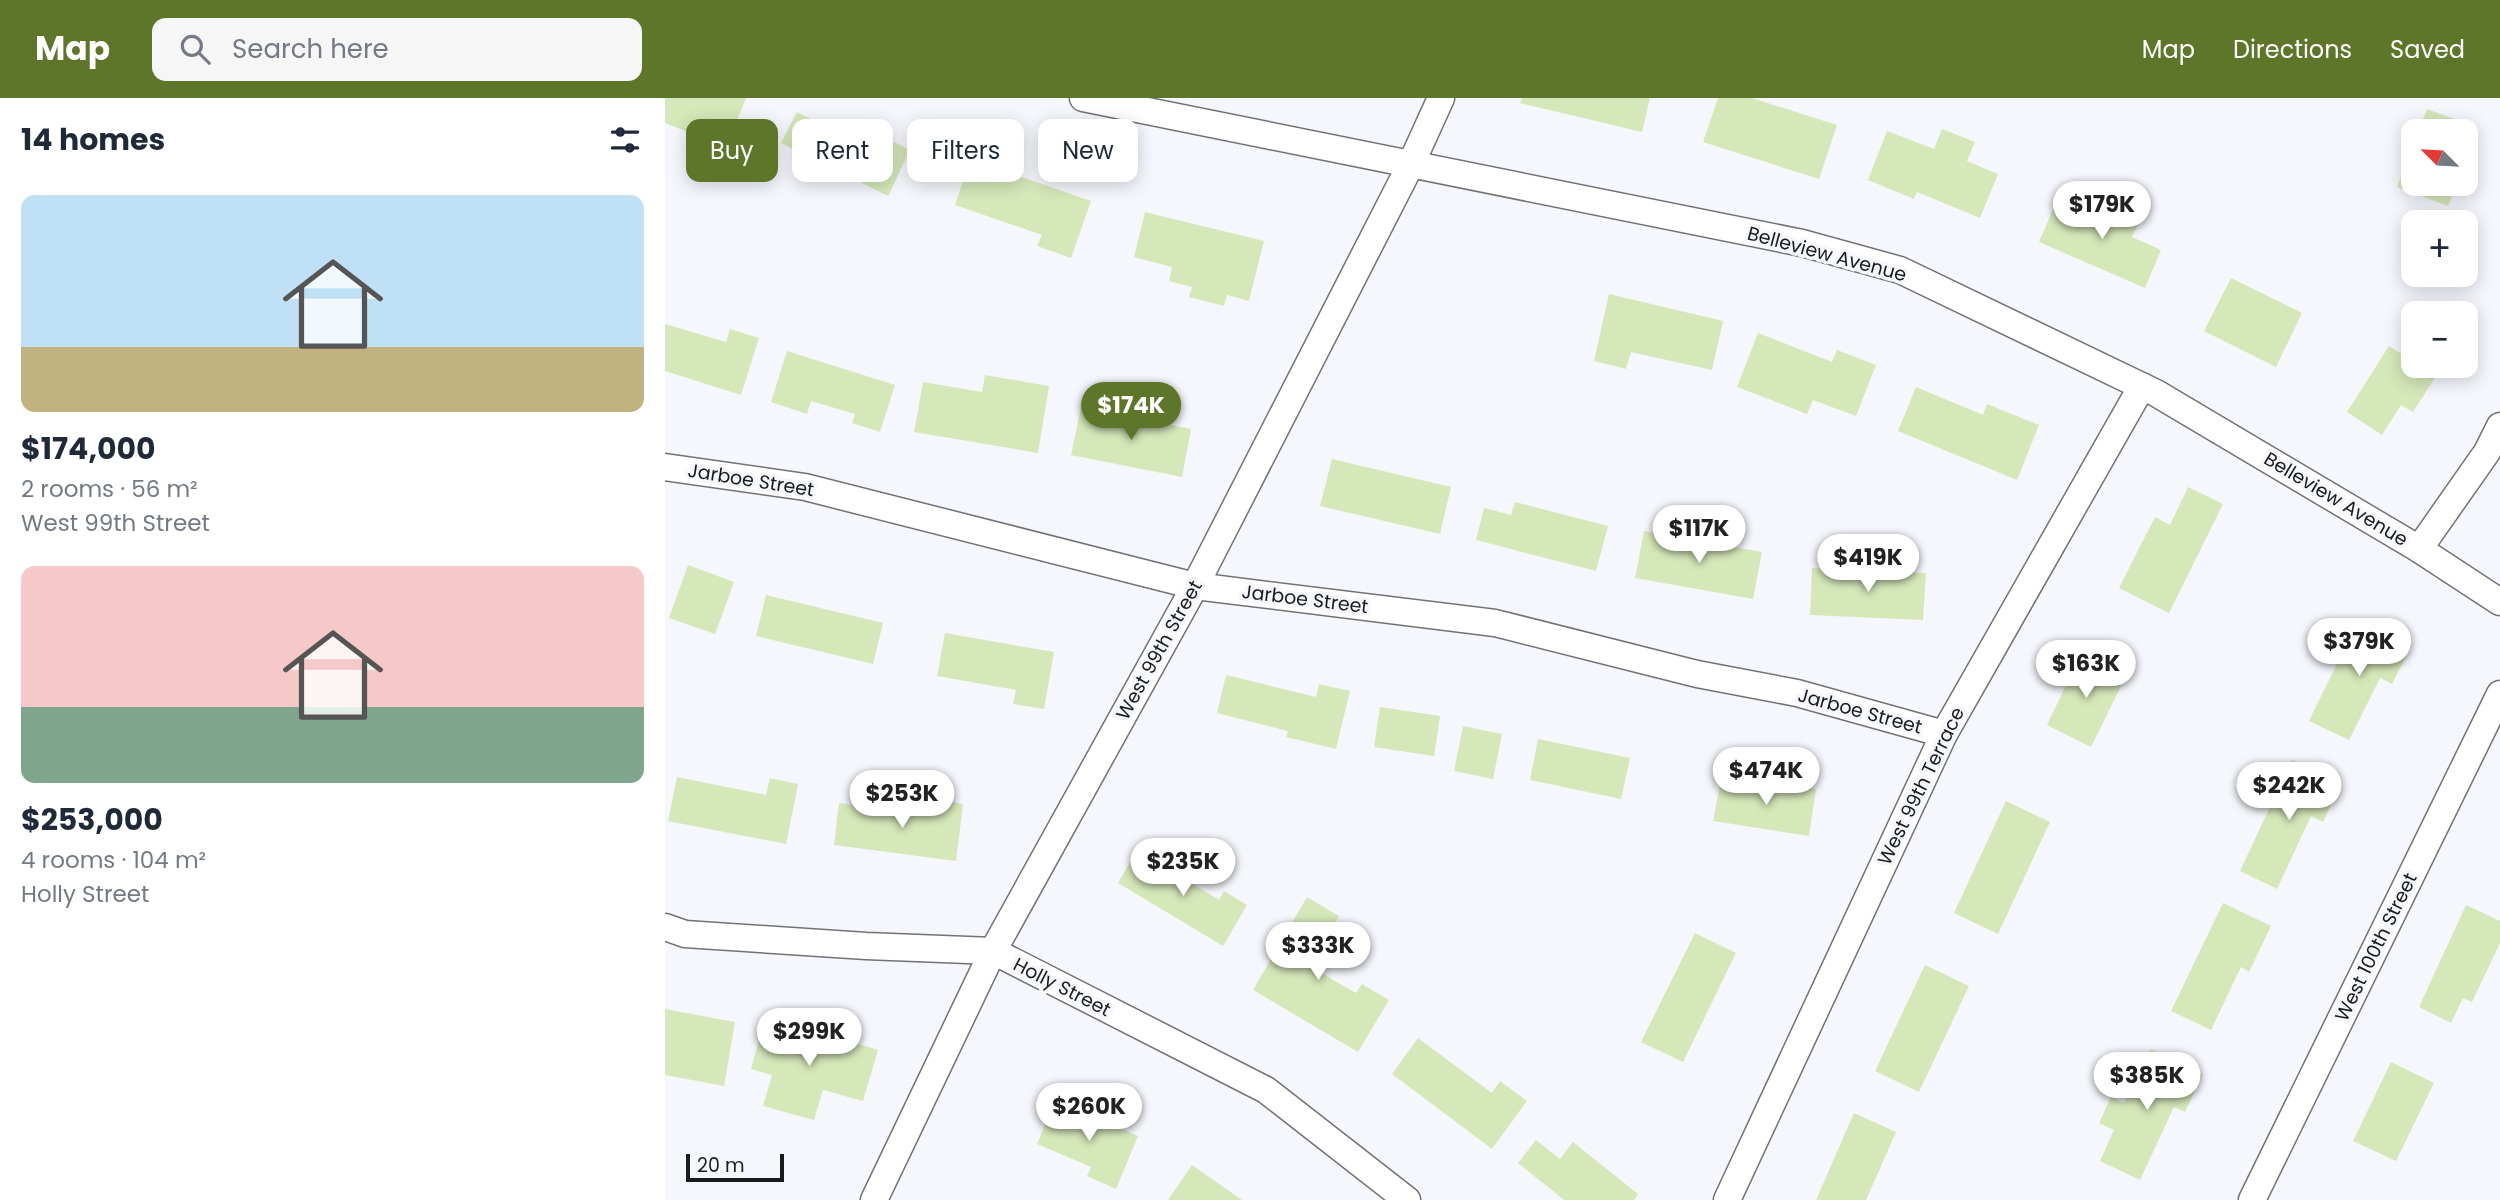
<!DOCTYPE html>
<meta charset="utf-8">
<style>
:root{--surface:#fff;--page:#f6f6f7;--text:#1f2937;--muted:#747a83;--accent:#5d7629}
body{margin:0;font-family:Poppins,sans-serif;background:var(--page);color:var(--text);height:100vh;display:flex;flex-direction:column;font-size:26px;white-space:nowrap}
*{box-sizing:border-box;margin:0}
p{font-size:23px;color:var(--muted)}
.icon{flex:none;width:38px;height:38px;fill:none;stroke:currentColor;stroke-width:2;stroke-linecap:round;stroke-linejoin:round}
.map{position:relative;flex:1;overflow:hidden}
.panel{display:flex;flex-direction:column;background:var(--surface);width:665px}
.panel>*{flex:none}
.hud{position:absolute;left:21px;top:21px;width:665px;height:63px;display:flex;gap:14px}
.needle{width:46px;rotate:294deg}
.fabs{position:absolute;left:1736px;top:21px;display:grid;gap:14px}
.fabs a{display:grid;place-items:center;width:77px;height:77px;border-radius:14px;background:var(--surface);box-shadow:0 4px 18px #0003;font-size:35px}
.scale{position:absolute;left:21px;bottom:18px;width:98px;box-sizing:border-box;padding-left:7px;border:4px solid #1a1b1c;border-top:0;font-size:19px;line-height:24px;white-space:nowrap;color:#1a1b1c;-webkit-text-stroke:5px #f5f7fc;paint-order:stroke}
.price{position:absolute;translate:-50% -60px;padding:0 16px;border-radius:24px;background:#fff;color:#222;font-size:23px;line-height:46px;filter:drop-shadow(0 2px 4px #0008)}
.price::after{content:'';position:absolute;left:50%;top:42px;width:21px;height:16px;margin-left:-10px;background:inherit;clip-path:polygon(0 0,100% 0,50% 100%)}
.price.active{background:var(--accent);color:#fff}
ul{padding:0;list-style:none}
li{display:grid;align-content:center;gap:14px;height:371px;padding:0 21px}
li span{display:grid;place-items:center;height:217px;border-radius:14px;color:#555}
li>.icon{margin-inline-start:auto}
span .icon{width:126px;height:126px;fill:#fffc;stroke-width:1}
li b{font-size:30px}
h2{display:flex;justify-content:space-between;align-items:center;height:84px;padding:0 21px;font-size:30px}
.chip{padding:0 24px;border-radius:14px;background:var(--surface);box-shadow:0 4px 18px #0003;font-size:24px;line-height:63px}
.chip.active{background:var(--accent);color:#fff}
header{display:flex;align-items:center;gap:42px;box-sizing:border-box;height:98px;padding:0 35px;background:var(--accent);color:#fff}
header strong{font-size:33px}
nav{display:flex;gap:38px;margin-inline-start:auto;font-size:24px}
.search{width:490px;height:63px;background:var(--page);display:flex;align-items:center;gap:18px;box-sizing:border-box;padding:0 24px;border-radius:14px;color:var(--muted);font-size:26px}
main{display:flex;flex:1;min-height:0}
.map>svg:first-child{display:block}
</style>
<header>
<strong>Map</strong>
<div class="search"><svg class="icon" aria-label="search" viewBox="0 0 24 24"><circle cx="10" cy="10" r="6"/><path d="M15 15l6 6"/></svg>Search here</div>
<nav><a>Map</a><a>Directions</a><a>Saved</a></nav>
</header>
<main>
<section class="panel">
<h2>14 homes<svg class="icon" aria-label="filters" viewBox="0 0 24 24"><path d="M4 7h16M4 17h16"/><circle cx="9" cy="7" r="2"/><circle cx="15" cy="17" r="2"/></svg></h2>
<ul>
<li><span style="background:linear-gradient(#bfe0f5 70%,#c2b280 0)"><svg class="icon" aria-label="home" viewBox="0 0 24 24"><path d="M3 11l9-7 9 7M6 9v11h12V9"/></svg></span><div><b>$174,000</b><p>2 rooms · 56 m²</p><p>West 99th Street</p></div></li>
<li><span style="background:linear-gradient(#f6c9c9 65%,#7fa58c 0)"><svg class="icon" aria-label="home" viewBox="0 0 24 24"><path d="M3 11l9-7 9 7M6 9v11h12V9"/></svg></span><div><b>$253,000</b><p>4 rooms · 104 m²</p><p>Holly Street</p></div></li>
</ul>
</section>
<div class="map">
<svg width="1835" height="1102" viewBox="0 0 1835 1102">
<rect width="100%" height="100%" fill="#f5f7fc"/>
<!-- building -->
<g fill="#d6e8ba">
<polygon points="0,0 81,0 61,49 0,25"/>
<polygon points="857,0 985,0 977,34 855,5"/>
<polygon points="1053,0 1087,0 1172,27 1154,81 1038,44"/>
<polygon points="1762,11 1813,30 1801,61 1801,33 1753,33"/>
<polygon points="132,14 184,40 191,25 245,52 223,98 116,45"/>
<polygon points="1277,31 1310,44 1302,63 1333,76 1315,120 1252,94 1249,101 1203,82 1222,33 1269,51"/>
<polygon points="1748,47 1748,86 1792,86 1783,108 1732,89"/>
<polygon points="305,61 426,103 406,160 372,148 377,137 290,107"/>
<polygon points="1392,102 1436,121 1443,106 1476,120 1467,139 1496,152 1480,190 1374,144"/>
<polygon points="480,114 599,143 584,203 562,197 559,208 524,199 527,189 504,183 507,169 469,159"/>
<polygon points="1566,180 1637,215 1611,269 1539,233"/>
<polygon points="944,196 1058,223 1047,272 966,254 961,271 929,263"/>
<polygon points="0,226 61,244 65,231 94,240 76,297 0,273"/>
<polygon points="1093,235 1167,264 1172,252 1211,267 1191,318 1148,302 1142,316 1072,289"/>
<polygon points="1724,248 1748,263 1748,268 1755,268 1771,278 1748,314 1736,307 1717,337 1682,314"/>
<polygon points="122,253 230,287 215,334 187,325 190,316 146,303 142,316 106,304"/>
<polygon points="320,277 384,288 373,355 249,334 258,284 317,294"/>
<polygon points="1251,289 1318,317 1322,306 1374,327 1352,382 1233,333"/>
<polygon points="416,309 526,331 517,379 406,357"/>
<polygon points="667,361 786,389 775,436 655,408"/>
<polygon points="1523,389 1558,406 1504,515 1454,490 1490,419 1505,427"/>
<polygon points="850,404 943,428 931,473 811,442 819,410 846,417"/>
<polygon points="979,433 1097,454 1088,501 970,480"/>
<polygon points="23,467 69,484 50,536 4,520"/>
<polygon points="1147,470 1261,475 1258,522 1145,517"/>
<polygon points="101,497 218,525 208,566 91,538"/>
<polygon points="1694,521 1747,547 1727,586 1715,580 1684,642 1644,623"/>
<polygon points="280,535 389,554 379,611 348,606 351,592 272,578"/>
<polygon points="1416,556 1461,578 1426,649 1382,627"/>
<polygon points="561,577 651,599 654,586 685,593 671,651 621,639 623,633 552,615"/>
<polygon points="715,609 775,618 769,658 709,649"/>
<polygon points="798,628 837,636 828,681 789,673"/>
<polygon points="873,641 965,660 956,701 865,682"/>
<polygon points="1627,662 1676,685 1658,724 1646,718 1612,791 1575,773"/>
<polygon points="12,679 101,697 105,680 133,686 121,746 3,723"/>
<polygon points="1056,681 1109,690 1110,684 1151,691 1144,738 1048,723"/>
<polygon points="267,701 298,706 291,763 169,747 174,705 265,717"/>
<polygon points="1341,703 1385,724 1333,836 1289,815"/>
<polygon points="472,752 554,802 559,793 582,807 558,848 453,785"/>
<polygon points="642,799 674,818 644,868 691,895 697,886 724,902 693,954 588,892"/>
<polygon points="1558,805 1606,828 1584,874 1576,869 1546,932 1506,913"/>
<polygon points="1801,807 1835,823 1835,845 1807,904 1798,900 1786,925 1754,909"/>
<polygon points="1030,835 1071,855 1018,964 976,944"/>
<polygon points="1260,867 1304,888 1254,994 1210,973"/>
<polygon points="0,911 70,924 59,988 0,977"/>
<polygon points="101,916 142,928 138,941 177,952 180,942 213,952 198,1003 158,992 149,1022 98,1008 107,977 86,971"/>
<polygon points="753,940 827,995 835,983 862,1003 827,1051 727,976"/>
<polygon points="1485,951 1538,976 1520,1014 1509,1009 1475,1082 1435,1063 1449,1032 1434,1025 1446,999 1459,1005"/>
<polygon points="1726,964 1769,985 1731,1063 1688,1043"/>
<polygon points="390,1003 473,1038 451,1091 422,1078 426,1069 372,1046"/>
<polygon points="1189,1015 1231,1034 1201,1102 1151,1102"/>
<polygon points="871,1042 895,1061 908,1044 973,1096 969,1102 899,1102 853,1065"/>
<polygon points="527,1067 577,1102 503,1102"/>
</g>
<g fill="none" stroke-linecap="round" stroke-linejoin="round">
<!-- minor casing -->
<g stroke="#717276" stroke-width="29">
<g id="minor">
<polyline points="418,0 1137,145 1235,172 1491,295 1754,451 1835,504"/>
<polyline points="0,369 140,389 530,488 830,525 1032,576 1132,595 1279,636"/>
<polyline points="1754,451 1822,354 1835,328"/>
<polyline points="0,829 20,836 201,848 328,853 601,992 742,1102"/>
<polyline points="209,1102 328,853 530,488 746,66 776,0"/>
<polyline points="1062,1102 1279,636 1477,288"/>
<polyline points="1587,1102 1835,596"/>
</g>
</g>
<!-- minor -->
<use href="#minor" stroke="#fff" stroke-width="26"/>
</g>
<g text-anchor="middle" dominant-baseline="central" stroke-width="7" stroke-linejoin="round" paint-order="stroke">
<!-- street labels -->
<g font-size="19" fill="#1a1b1c" stroke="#f5f7fc">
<text transform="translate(1162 156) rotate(15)">Belleview Avenue</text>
<text transform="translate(86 382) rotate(9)">Jarboe Street</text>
<text transform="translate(1671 401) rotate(31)">Belleview Avenue</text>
<text transform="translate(640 501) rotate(7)">Jarboe Street</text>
<text transform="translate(494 552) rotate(-61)">West 99th Street</text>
<text transform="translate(1195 613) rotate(15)">Jarboe Street</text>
<text transform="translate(1256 688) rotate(-64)">West 99th Terrace</text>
<text transform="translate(1711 849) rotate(-64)">West 100th Street</text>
<text transform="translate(397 889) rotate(27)">Holly Street</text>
</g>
</g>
</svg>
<div class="fabs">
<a><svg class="needle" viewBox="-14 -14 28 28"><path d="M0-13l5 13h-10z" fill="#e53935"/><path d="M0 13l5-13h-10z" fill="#747a83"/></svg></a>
<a>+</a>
<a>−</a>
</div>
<div class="scale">20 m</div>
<b class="price" style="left:1437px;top:143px">$179K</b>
<b class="price active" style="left:466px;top:344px">$174K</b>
<b class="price" style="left:1034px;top:467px">$117K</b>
<b class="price" style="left:1203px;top:496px">$419K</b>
<b class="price" style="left:1694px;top:580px">$379K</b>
<b class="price" style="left:1421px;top:602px">$163K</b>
<b class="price" style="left:1101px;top:709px">$474K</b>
<b class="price" style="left:1624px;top:724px">$242K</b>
<b class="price" style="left:237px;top:732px">$253K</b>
<b class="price" style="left:518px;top:800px">$235K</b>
<b class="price" style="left:653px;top:884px">$333K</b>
<b class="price" style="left:144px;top:970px">$299K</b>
<b class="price" style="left:1482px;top:1014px">$385K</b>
<b class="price" style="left:424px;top:1045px">$260K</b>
<div class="hud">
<a class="chip active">Buy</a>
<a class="chip">Rent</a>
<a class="chip">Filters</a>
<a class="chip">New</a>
</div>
</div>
</main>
